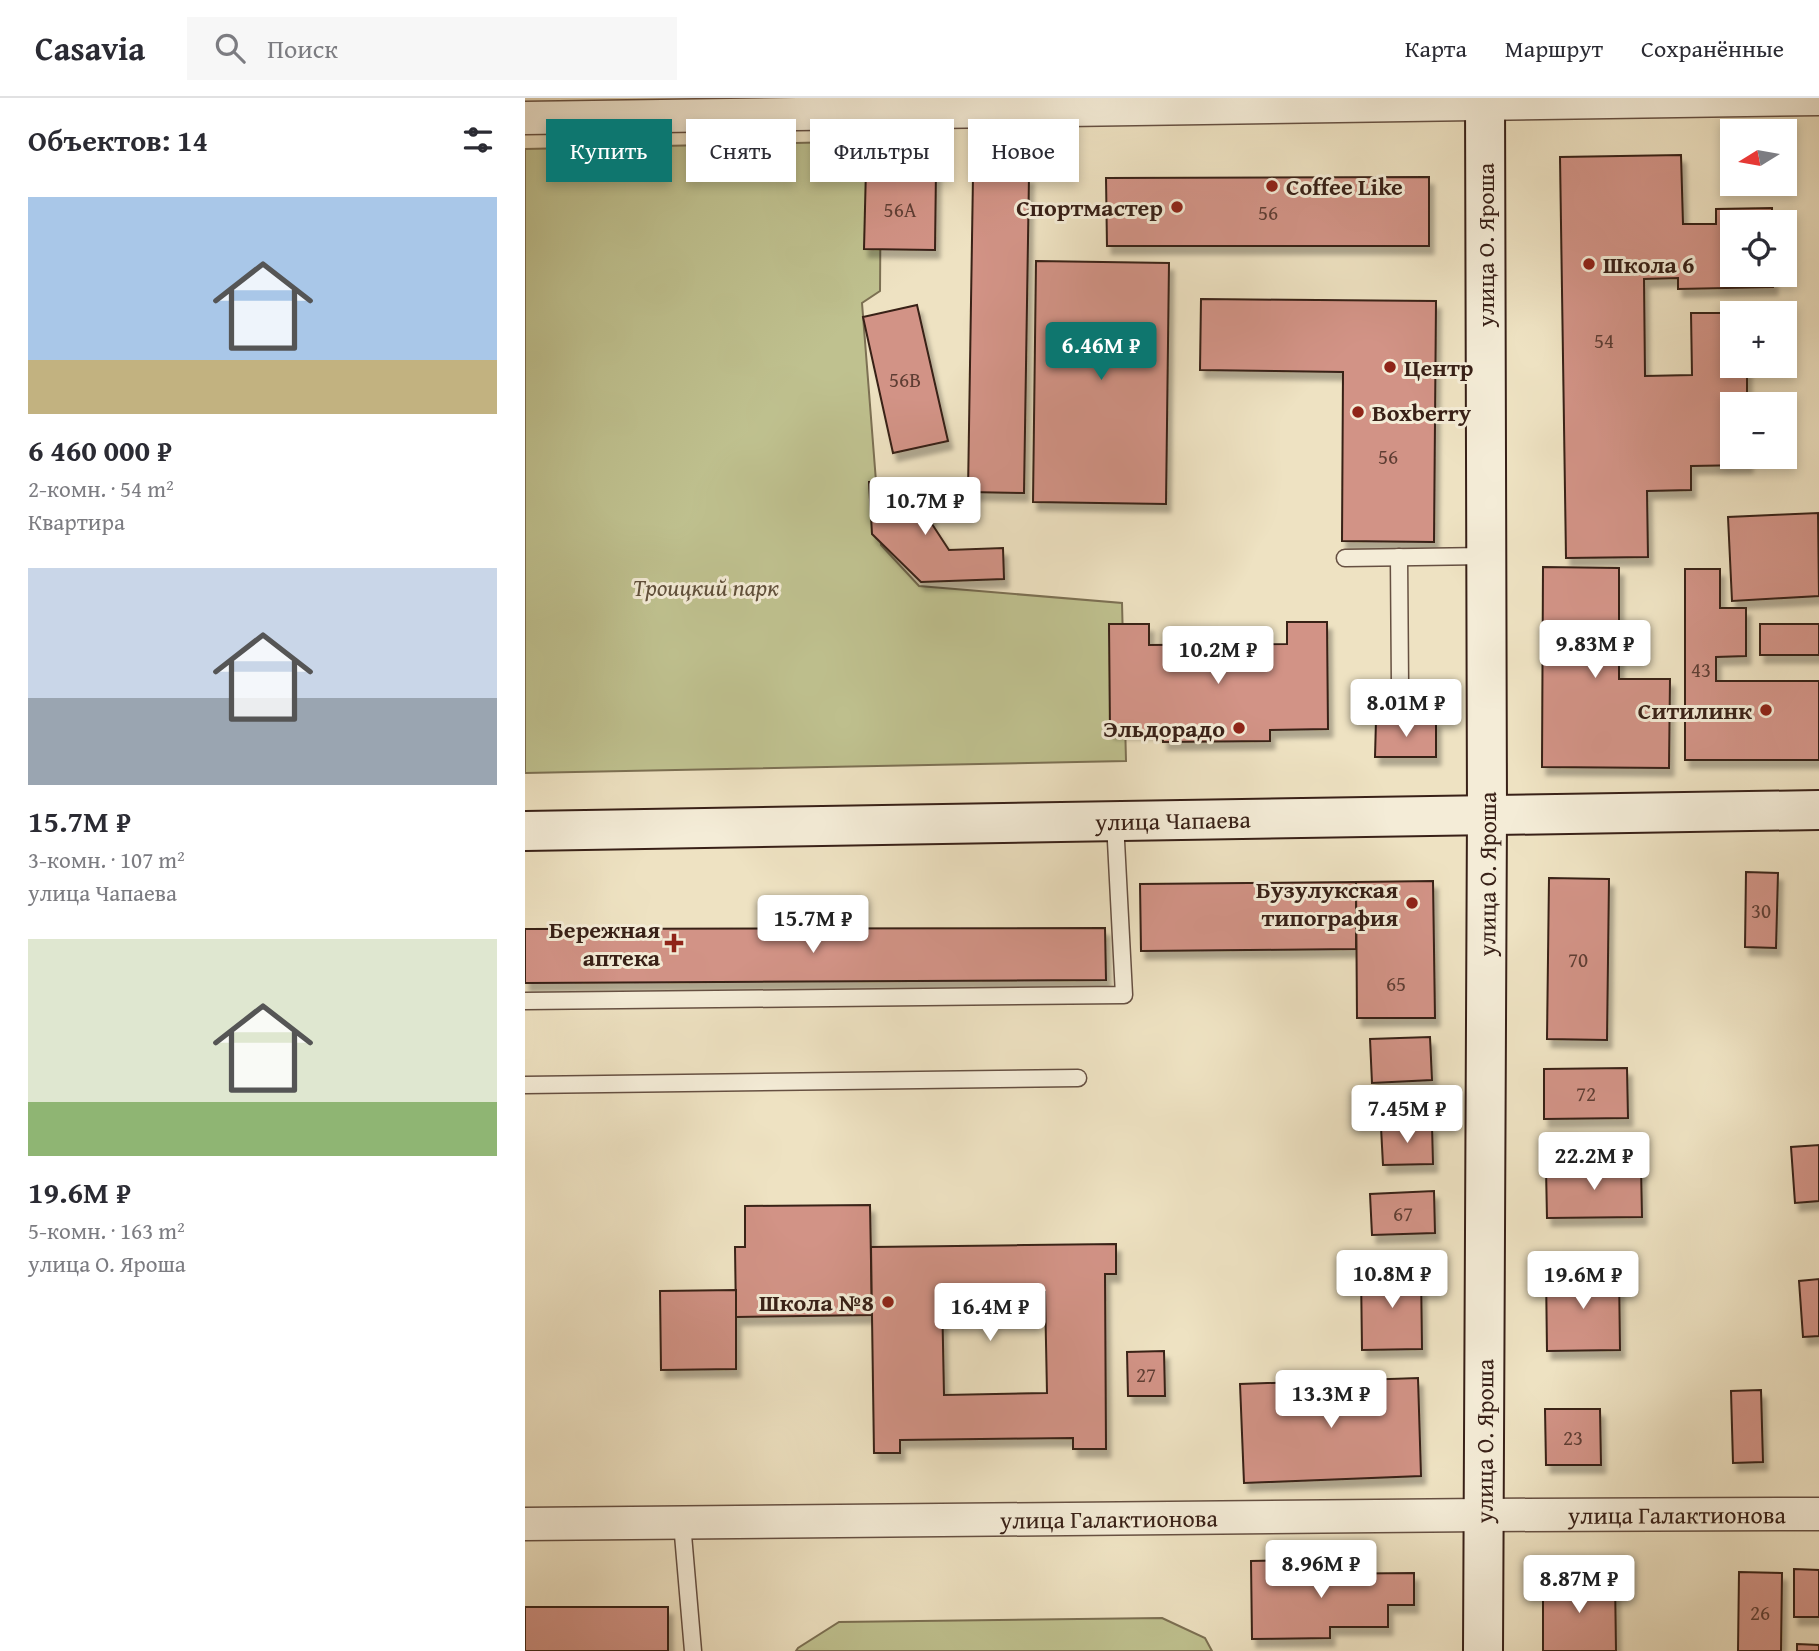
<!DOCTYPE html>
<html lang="ru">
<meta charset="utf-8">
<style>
:root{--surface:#fff;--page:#f7f7f7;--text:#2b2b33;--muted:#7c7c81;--line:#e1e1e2;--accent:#0f766e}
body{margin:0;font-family:"Gentium Book Plus",serif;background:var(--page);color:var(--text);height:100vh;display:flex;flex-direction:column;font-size:26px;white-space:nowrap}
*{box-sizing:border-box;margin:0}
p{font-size:23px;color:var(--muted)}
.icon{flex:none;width:38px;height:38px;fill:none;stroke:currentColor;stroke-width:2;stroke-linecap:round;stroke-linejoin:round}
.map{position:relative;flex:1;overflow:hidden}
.drawer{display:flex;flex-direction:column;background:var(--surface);width:525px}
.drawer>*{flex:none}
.banner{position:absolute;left:21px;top:21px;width:665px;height:63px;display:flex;gap:14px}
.needle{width:46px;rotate:259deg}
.fabs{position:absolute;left:1195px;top:21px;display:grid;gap:14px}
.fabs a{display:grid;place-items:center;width:77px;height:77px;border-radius:0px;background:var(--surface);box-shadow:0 4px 10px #0003;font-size:35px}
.price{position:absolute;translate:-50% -60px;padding:0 16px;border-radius:7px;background:#fff;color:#222;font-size:23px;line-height:46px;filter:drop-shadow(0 2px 4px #0008)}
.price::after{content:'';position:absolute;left:50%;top:42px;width:21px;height:16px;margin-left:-10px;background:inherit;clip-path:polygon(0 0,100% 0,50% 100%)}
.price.current{background:var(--accent);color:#fff}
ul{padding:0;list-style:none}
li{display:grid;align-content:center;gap:14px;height:371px;padding:0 28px}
li span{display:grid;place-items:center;height:217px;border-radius:0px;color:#555}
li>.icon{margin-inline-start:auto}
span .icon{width:126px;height:126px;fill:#fffc;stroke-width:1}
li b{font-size:30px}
h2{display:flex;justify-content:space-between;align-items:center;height:84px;padding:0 28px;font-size:30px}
.chip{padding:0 24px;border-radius:0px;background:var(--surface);box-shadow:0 4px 10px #0003;font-size:24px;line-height:63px}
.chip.current{background:var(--accent);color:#fff}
header{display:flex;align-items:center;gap:42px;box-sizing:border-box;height:98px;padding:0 35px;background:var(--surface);border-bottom:2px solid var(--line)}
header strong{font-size:33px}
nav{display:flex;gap:38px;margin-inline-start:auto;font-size:24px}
.search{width:490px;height:63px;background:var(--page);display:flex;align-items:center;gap:18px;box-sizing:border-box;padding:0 24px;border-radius:0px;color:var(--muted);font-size:26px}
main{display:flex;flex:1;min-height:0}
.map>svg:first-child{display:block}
</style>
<header>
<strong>Casavia</strong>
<div class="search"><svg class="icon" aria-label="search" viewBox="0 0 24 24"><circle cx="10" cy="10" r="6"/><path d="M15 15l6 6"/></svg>Поиск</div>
<nav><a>Карта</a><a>Маршрут</a><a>Сохранённые</a></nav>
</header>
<main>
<section class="drawer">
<h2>Объектов: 14<svg class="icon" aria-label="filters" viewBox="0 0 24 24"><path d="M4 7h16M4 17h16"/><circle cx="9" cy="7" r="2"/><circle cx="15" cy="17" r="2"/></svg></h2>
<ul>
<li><span style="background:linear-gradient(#a9c7e8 75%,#c2b280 0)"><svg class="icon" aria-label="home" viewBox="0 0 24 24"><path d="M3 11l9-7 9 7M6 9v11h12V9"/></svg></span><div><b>6 460 000 ₽</b><p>2-комн. · 54 m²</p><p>Квартира</p></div></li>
<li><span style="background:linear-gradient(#c9d6e8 60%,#9aa5b1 0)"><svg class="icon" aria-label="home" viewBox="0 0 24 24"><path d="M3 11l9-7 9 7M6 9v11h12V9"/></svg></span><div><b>15.7M ₽</b><p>3-комн. · 107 m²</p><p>улица Чапаева</p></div></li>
<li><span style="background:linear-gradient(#dfe7d0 75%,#8fb573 0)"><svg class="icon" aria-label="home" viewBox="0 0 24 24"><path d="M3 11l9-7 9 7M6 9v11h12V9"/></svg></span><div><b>19.6M ₽</b><p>5-комн. · 163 m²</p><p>улица О. Яроша</p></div></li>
</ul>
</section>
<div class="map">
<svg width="1294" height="1553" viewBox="0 0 1294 1553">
<defs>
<filter id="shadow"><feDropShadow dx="4.5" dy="8" stdDeviation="2" flood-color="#0004"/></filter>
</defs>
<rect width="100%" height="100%" fill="#eee2c2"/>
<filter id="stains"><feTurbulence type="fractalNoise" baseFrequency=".00286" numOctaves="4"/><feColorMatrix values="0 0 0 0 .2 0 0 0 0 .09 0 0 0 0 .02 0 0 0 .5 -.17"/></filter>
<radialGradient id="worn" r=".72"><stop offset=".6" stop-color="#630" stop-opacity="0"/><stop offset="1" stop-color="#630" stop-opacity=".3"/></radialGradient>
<!-- green -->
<g fill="#bfc18f" stroke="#7c7053" stroke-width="2">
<polygon points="356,43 355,193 337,205 356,447 394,488 597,505 601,663 0,675 0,51"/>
<polygon points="637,1520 680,1540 687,1553 271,1553 273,1550 314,1524"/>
</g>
<!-- building -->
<g fill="#d29386" stroke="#382017" stroke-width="2" fill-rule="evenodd" filter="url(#shadow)">
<polygon points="1156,57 1158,126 1191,126 1191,111 1247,110 1247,124 1208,124 1208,177 1248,177 1248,189 1153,191 1153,180 1119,181 1120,278 1167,277 1166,215 1221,215 1208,215 1208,268 1222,268 1222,306 1208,306 1208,359 1223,359 1223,367 1166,368 1166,392 1122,393 1123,459 1041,460 1035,59"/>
<polygon points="341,70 411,71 410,152 339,151"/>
<polygon points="448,78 504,78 499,395 443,394"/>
<polygon points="904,79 904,148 582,148 581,80"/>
<polygon points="511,163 644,165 641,406 508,404"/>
<polygon points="676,201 911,203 909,444 817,443 818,274 675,272"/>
<polygon points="392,207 423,343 368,355 338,219"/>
<polygon points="403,382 405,423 424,452 478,450 479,481 396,484 347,436 344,384"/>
<polygon points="1293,415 1294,498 1207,503 1203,419"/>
<polygon points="1018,469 1094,470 1094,581 1145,581 1144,670 1017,669"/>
<polygon points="1160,471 1195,471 1195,510 1221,510 1221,558 1191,559 1191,583 1294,583 1294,662 1160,662"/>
<polygon points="762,524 802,524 803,631 745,632 745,643 638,644 638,633 585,633 584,526 624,526 624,547 762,546"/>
<rect x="1235" y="526" width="59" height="31"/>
<polygon points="851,622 911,622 911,659 850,659"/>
<polygon points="1221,774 1253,775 1251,850 1220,849"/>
<polygon points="1024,780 1084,781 1082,942 1022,941"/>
<polygon points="908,783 910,920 832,920 831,784"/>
<polygon points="831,784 831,851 616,853 615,786"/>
<polygon points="580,830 581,882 0,885 0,831"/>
<polygon points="905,939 907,982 847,985 845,941"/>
<polygon points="1102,970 1103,1020 1019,1021 1019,971"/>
<polygon points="907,1027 908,1066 858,1067 856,1029"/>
<polygon points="1294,1047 1294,1103 1270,1105 1266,1049"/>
<polygon points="1116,1069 1117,1119 1022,1120 1021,1070"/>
<polygon points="909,1093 910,1135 847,1137 845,1096"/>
<polygon points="345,1107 347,1217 211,1219 210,1149 220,1149 220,1108"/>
<path d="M 591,1146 L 591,1176 L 580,1176 L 581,1351 L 548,1351 L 548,1340 L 375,1342 L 375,1355 L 349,1355 L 346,1149 ZM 520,1194 L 522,1295 L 419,1297 L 417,1196 Z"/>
<polygon points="896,1172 897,1251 837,1252 836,1173"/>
<polygon points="1021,1173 1094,1173 1095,1252 1022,1253"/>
<polygon points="1294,1181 1294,1238 1278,1239 1274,1183"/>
<polygon points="211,1192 211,1271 136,1272 135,1193"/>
<polygon points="639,1253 640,1298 603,1298 602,1254"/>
<polygon points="893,1280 896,1378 719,1385 715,1286"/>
<polygon points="1236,1292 1238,1364 1208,1365 1206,1293"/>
<polygon points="1020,1311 1075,1311 1076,1367 1021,1367"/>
<polygon points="783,1462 783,1476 889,1475 889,1507 863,1507 863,1529 805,1529 805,1540 727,1541 726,1463"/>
<polygon points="1269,1471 1294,1472 1294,1519 1269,1519"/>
<polygon points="1214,1474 1257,1475 1256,1553 1213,1553"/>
<polygon points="1018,1480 1090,1480 1091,1553 1018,1553"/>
<rect x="0" y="1509" width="143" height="44"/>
<polygon points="1272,1546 1294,1547 1294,1553 1272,1553"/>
</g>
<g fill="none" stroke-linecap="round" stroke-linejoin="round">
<!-- lane casing -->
<g stroke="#665042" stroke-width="19">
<g id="lane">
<polyline points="874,459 875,589"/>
<polyline points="820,460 961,458"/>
<polyline points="0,903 599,897 590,724"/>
<polyline points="0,987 553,980"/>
<polyline points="157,1425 168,1553"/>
</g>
</g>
<!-- street casing -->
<g stroke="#665042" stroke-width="35">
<g id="street">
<polyline points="0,20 1294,1"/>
<path id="s1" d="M 0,1426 L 958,1417 L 1294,1416"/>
</g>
</g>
<!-- secondary casing -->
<g stroke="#382017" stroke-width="42">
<g id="secondary">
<path id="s2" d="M 0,733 C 431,728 863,716 1294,712"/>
<path id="s3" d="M 958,1553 L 962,715 L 960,0"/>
</g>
</g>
<!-- lane -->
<use href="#lane" stroke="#f4ecd7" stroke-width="16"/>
<!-- street -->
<use href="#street" stroke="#f4ecd7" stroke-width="32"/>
<!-- secondary -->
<use href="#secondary" stroke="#f4ecd7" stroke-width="38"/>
</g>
<!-- markers -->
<g fill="#8f2418" stroke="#f4ecd7" stroke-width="2.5">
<circle cx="747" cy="88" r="7"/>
<circle cx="652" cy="109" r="7"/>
<circle cx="1064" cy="166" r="7"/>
<circle cx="865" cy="269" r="7"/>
<circle cx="833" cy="314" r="7"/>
<circle cx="1241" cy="612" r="7"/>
<circle cx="714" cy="630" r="7"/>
<circle cx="887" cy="805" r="7"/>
<path d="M145.5 834.5h7v7h7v7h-7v7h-7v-7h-7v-7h7z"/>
<circle cx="363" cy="1204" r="7"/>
</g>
<g text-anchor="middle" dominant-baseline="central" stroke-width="6" stroke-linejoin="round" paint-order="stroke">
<!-- number labels -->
<g font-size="21" fill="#5e3d33">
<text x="375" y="111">56А</text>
<text x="743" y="114">56</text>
<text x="1079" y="242">54</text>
<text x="380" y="281">56В</text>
<text x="863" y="358">56</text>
<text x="1176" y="571">43</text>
<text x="1236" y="812">30</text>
<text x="1053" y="861">70</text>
<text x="871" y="885">65</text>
<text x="1061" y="995">72</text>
<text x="878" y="1115">67</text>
<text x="621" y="1276">27</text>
<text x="1048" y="1339">23</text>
<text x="1235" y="1514">26</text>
</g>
<!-- poi labels -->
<g font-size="24" font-weight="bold" fill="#382017" stroke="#f4ecd7" text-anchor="end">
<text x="761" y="88" text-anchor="start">Coffee Like</text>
<text x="638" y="109">Спортмастер</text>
<text x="1078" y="166" text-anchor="start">Школа 6</text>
<text x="879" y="269" text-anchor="start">Центр</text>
<text x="847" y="314" text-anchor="start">Boxberry</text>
<text x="1227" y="612">Ситилинк</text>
<text x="700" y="630">Эльдорадо</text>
<text x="873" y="791">Бузулукская<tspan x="873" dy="28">типография</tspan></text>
<text x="135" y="831">Бережная<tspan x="135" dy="28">аптека</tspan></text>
<text x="349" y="1204">Школа №8</text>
</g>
<!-- street labels -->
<g font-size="24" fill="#382017" stroke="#f4ecd7">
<text transform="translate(960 147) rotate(-90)">улица О. Яроша</text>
<text stroke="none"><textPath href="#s2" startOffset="648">улица Чапаева</textPath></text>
<text stroke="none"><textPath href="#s3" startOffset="777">улица О. Яроша</textPath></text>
<text stroke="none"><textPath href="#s3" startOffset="210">улица О. Яроша</textPath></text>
<text stroke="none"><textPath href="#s1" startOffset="1152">улица Галактионова</textPath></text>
<text stroke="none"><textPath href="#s1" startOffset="584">улица Галактионова</textPath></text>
</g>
<!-- park labels -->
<g font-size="24" font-style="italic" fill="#60503b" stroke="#f4ecd7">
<text x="181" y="489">Троицкий парк</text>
</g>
</g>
<rect width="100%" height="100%" filter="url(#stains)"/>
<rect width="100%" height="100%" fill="url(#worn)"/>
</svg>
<div class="fabs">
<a><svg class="needle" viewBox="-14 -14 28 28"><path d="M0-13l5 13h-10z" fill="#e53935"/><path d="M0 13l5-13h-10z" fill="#7c7c81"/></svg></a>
<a><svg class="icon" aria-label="locate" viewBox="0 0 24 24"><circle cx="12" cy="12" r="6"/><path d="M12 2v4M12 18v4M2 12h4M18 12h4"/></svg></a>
<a>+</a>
<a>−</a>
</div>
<b class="price current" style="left:576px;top:284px">6.46M ₽</b>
<b class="price" style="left:400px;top:439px">10.7M ₽</b>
<b class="price" style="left:1070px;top:582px">9.83M ₽</b>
<b class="price" style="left:693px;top:588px">10.2M ₽</b>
<b class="price" style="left:881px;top:641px">8.01M ₽</b>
<b class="price" style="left:288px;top:857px">15.7M ₽</b>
<b class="price" style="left:882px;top:1047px">7.45M ₽</b>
<b class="price" style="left:1069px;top:1094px">22.2M ₽</b>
<b class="price" style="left:867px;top:1212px">10.8M ₽</b>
<b class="price" style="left:1058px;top:1213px">19.6M ₽</b>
<b class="price" style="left:465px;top:1245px">16.4M ₽</b>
<b class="price" style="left:806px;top:1332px">13.3M ₽</b>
<b class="price" style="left:796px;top:1502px">8.96M ₽</b>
<b class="price" style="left:1054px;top:1517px">8.87M ₽</b>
<div class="banner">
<a class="chip current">Купить</a>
<a class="chip">Снять</a>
<a class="chip">Фильтры</a>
<a class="chip">Новое</a>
</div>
</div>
</main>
